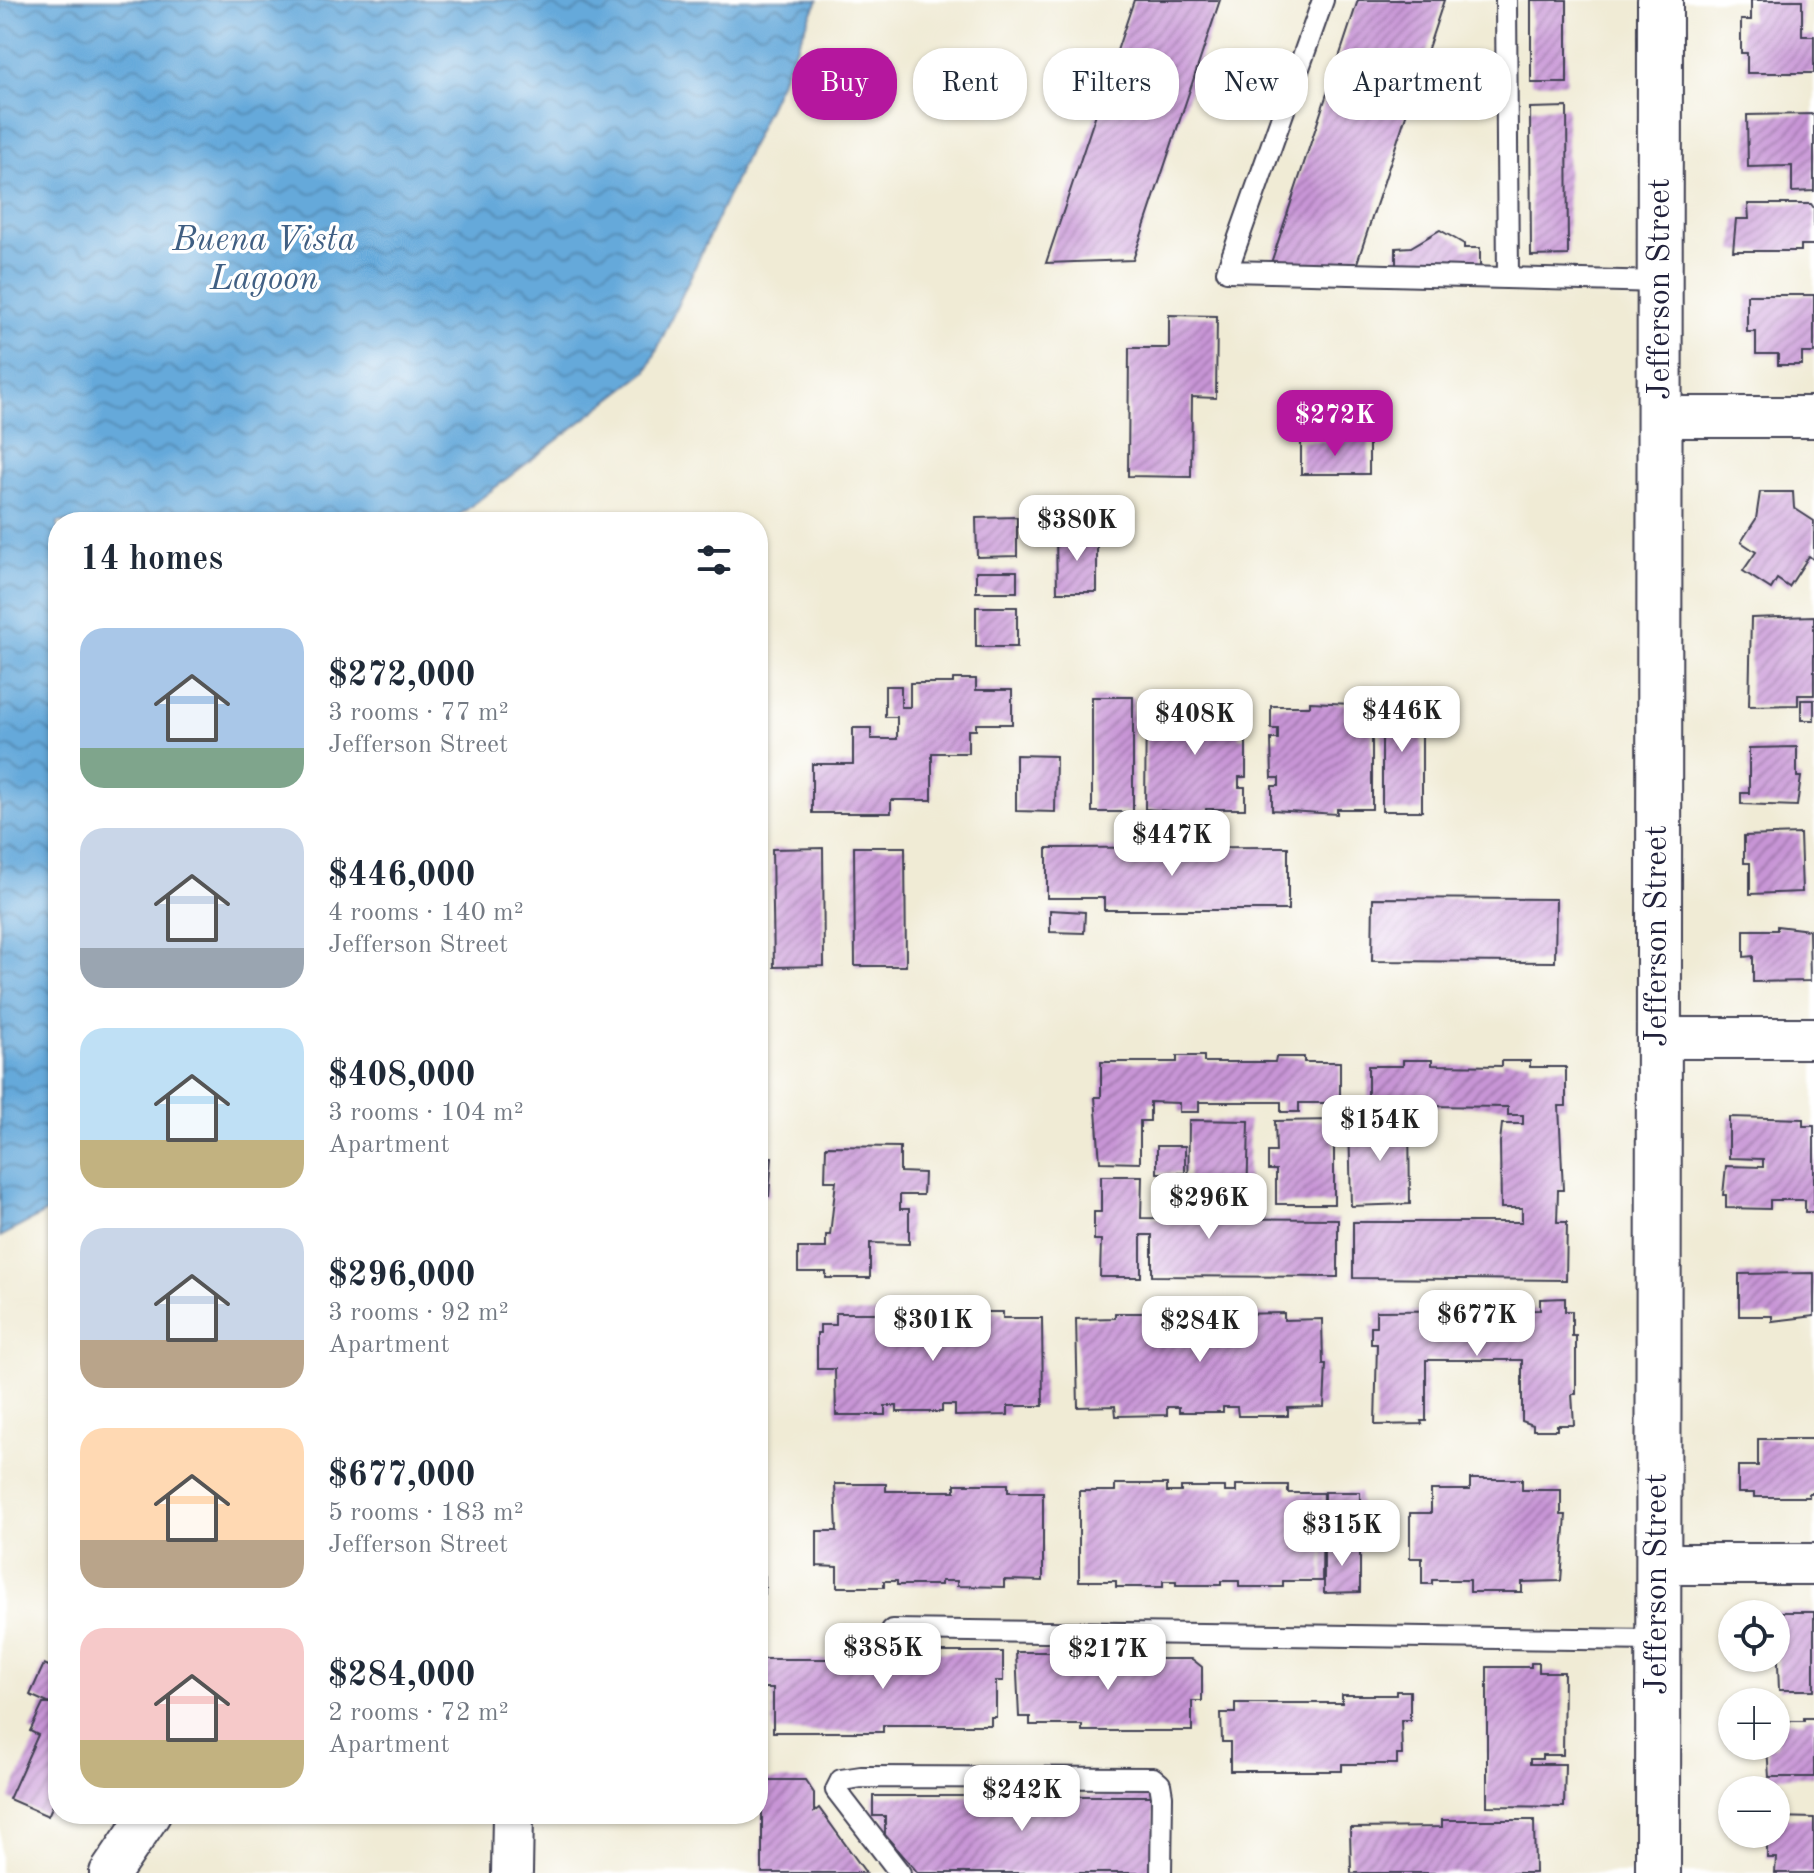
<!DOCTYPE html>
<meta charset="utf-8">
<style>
:root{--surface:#fff;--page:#f6f6f7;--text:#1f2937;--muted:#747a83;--accent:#b5179e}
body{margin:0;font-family:"Old Standard TT",serif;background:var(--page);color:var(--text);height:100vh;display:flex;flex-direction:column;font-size:30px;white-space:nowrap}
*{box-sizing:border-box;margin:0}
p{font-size:26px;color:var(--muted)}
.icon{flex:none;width:44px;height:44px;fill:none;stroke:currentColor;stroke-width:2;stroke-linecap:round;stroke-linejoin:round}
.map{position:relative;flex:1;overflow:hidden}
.sheet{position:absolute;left:48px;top:512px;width:720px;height:1312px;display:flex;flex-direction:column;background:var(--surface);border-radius:32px;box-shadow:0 2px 6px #0004}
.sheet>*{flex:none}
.guide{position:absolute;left:792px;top:48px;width:760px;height:72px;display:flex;gap:16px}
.buttons{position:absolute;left:1718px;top:1600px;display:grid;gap:16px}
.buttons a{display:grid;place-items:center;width:72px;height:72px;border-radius:50%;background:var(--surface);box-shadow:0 2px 6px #0004;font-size:40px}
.price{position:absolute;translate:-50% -68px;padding:0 18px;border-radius:16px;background:#fff;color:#222;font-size:26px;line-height:52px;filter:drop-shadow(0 2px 4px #0008)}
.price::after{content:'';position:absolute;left:50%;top:48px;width:24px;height:18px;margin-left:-12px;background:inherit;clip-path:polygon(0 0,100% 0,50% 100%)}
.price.selected{background:var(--accent);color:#fff}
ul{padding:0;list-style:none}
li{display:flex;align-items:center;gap:24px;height:200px;padding:0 32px}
li span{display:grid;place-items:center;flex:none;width:224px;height:160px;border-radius:24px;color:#555}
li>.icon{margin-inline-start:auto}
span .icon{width:96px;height:96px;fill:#fffc;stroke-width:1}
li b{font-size:34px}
h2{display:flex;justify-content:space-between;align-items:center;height:96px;padding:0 32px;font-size:34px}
.chip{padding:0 28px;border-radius:32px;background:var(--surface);box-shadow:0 2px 6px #0004;font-size:28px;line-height:72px}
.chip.selected{background:var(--accent);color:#fff}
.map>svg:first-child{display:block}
</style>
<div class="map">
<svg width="1814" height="1873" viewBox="0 0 1814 1873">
<defs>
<pattern id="water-waves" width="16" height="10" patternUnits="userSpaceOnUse" patternTransform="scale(2)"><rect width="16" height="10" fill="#65a9da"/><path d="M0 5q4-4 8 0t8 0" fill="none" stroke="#5389b2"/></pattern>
<pattern id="building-hatch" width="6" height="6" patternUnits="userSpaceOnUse" patternTransform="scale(2)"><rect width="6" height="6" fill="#c895d6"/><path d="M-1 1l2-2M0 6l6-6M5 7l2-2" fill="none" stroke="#a279af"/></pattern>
</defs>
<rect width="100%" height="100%" fill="#fff"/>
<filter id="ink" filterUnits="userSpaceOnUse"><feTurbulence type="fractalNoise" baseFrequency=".0125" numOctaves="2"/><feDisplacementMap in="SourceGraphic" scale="16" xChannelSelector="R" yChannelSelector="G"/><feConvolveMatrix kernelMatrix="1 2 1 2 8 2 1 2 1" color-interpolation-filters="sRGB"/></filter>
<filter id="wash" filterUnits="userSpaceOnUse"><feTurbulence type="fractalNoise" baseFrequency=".006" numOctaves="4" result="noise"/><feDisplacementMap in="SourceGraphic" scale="32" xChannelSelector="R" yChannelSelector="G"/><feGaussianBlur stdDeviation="1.8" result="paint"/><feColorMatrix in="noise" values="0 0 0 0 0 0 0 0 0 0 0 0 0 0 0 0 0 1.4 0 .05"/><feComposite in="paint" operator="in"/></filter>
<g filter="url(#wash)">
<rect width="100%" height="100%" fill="#f0ebd5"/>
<!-- water -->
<polygon fill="url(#water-waves)" stroke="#44668a" stroke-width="2" points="0,0 818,0 647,371 450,522 58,522 58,1206 0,1237"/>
<g id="blocks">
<!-- building -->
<g fill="url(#building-hatch)">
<polygon points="1134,0 1220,0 1133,260 1046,263"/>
<polygon points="1358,0 1444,0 1357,263 1270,266"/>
<rect x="1531" y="0" width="36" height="83"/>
<polygon points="1751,0 1802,0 1802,36 1814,36 1814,73 1747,73 1747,53 1741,53 1741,20 1751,20"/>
<polygon points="1567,107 1568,255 1531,256 1530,108"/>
<polygon points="1814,114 1814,191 1792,192 1792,166 1748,167 1747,115"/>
<polygon points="1748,204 1811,204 1814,208 1814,245 1801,245 1801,251 1733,251 1736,219 1749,219"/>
<polygon points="1440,230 1464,244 1464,248 1480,248 1480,275 1396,275 1396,248 1411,247"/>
<polygon points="1747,295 1814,295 1814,353 1802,353 1802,365 1778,365 1778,354 1756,354 1756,332 1747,332"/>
<polygon points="1169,315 1217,316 1216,398 1192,397 1191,477 1128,476 1129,348 1169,348"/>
<rect x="1301" y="441" width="68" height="33"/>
<polygon points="1760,492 1793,492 1794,508 1814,521 1814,560 1809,556 1789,587 1777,579 1771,589 1743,571 1756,552 1741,542 1756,519"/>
<polygon points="1017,517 1017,556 977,557 976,518"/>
<polygon points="1056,534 1097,534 1097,592 1057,592"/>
<rect x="976" y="571" width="41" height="21"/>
<rect x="976" y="607" width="41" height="40"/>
<polygon points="1814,616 1814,695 1798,695 1798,705 1749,706 1751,618"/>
<polygon points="953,679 976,679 976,690 1012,690 1012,724 976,724 976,730 968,730 968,753 932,753 932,800 891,800 891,813 812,813 812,764 853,764 853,728 871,728 871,739 897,739 897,717 885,717 885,686 901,686 901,707 910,707 910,683 953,683"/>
<polygon points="1410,694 1418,694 1422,699 1422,811 1382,811 1382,698 1410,698"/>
<rect x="1092" y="697" width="41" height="115"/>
<rect x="1801" y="700" width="13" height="20"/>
<polygon points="1181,701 1246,706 1246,730 1239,730 1239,738 1246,738 1246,777 1239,777 1239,787 1245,787 1245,809 1206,809 1206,814 1145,809 1146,706 1181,706"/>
<polygon points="1310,702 1372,705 1372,809 1337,809 1337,814 1272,810 1272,786 1279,786 1279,778 1272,778 1271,739 1278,739 1278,729 1271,729 1271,706 1310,706"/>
<polygon points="1797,747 1797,777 1801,777 1797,806 1741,804 1741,793 1749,793 1749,748"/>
<polygon points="1016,755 1056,756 1055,812 1016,811"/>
<polygon points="1800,834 1802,892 1750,894 1750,863 1744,863 1744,836"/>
<polygon points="854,847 905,847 906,966 855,966"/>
<polygon points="1288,847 1288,910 1104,910 1104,898 1047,898 1047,848"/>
<polygon points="823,848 824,966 774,967 772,849"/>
<polygon points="1373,898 1556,899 1555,962 1372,961"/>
<polygon points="1050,910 1085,912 1084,933 1050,932"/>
<polygon points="1777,926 1809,930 1810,981 1753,982 1753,956 1744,957 1744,930 1777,930"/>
<polygon points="1177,1056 1204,1056 1204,1062 1275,1062 1276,1057 1304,1057 1304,1062 1340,1062 1340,1103 1299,1103 1299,1112 1281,1112 1281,1102 1199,1102 1199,1112 1179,1112 1179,1103 1150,1102 1150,1121 1140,1121 1140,1163 1100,1162 1095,1097 1101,1097 1101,1062 1177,1062"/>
<polygon points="1403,1060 1432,1060 1432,1065 1502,1066 1502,1061 1530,1061 1530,1067 1566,1067 1566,1106 1559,1106 1563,1190 1558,1190 1557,1222 1567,1222 1566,1280 1353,1278 1353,1222 1522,1222 1522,1208 1501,1208 1500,1142 1502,1124 1523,1124 1523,1115 1508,1115 1508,1107 1425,1106 1425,1116 1408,1115 1408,1105 1368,1105 1368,1066 1403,1066"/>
<polygon points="1729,1117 1803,1119 1803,1126 1814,1126 1814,1212 1805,1212 1805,1200 1770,1200 1770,1209 1726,1208 1726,1195 1723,1195 1726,1166 1763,1167 1763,1159 1729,1158"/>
<polygon points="1189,1120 1249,1121 1247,1205 1188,1204"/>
<polygon points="1334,1120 1334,1204 1276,1204 1276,1170 1268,1170 1268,1152 1276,1152 1275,1121"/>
<polygon points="1409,1120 1410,1204 1351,1206 1349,1121"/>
<polygon points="826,1146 900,1147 900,1172 924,1173 923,1195 900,1195 900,1209 909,1209 909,1244 870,1243 870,1278 826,1278 826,1272 798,1272 798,1248 826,1248 826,1235 830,1235 836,1181 825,1181"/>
<rect x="1157" y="1146" width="28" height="27"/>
<polygon points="758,1157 772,1157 769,1196 758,1195"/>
<polygon points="1101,1176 1142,1176 1141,1218 1338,1219 1338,1277 1152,1276 1152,1235 1141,1235 1141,1277 1100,1277 1101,1240 1094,1240 1094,1212 1101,1212"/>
<polygon points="1814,1273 1814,1316 1772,1321 1772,1316 1739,1316 1739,1274"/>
<polygon points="1565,1298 1565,1311 1572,1311 1572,1336 1576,1336 1576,1394 1572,1394 1574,1425 1557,1425 1557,1430 1533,1430 1533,1425 1522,1421 1522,1360 1426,1360 1426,1421 1421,1421 1422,1424 1375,1425 1377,1344 1371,1344 1371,1326 1376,1326 1376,1311 1540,1310 1540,1299"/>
<polygon points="957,1312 1003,1312 1003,1318 1042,1318 1043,1406 1008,1406 1008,1415 955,1416 955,1405 942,1405 942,1412 897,1412 897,1406 885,1406 885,1415 836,1415 835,1369 817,1369 817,1333 820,1333 820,1325 836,1325 836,1313 882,1313 882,1319 894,1319 894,1316 957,1318"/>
<polygon points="1115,1313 1163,1313 1163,1319 1173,1319 1173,1316 1222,1315 1222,1318 1237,1318 1237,1314 1284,1313 1284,1320 1322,1319 1323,1364 1326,1364 1324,1407 1288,1408 1288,1416 1238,1416 1237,1407 1223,1407 1223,1412 1179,1412 1179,1407 1167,1407 1167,1415 1116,1416 1115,1406 1078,1407 1076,1319 1115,1318"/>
<polygon points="1758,1439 1814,1439 1814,1493 1809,1493 1809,1497 1754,1497 1754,1493 1738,1493 1738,1466 1758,1466"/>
<polygon points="1470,1479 1522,1479 1522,1490 1561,1490 1561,1515 1566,1515 1561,1581 1522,1582 1522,1592 1470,1592 1470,1580 1432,1580 1432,1584 1422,1584 1422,1558 1410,1558 1410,1513 1431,1513 1431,1490 1470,1490"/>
<polygon points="835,1484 886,1484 886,1491 955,1491 955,1484 1008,1484 1008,1492 1043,1492 1043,1581 1004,1580 1004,1587 957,1586 957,1581 941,1581 941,1585 897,1585 897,1581 884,1581 884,1587 837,1587 837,1567 817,1566 817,1531 837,1531"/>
<polygon points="1115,1484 1167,1484 1167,1492 1181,1492 1181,1487 1225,1487 1225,1492 1236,1492 1236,1485 1288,1485 1288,1493 1323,1493 1322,1581 1283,1581 1283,1587 1239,1587 1239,1581 1221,1581 1221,1585 1176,1585 1176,1581 1163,1581 1163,1587 1116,1587 1116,1581 1079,1581 1079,1491 1115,1491"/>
<rect x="1324" y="1492" width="36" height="50"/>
<polygon points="1324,1544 1360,1544 1360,1592 1324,1593"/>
<rect x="758" y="1576" width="7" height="18"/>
<polygon points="1776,1612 1814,1612 1814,1690 1779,1690"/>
<polygon points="874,1652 1003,1652 1003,1681 996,1681 996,1717 991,1717 991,1725 883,1725 883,1732 773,1732 773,1688 761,1688 761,1659 874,1659"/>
<polygon points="1016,1652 1090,1652 1090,1659 1192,1659 1202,1667 1202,1701 1192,1701 1192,1731 1082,1731 1082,1725 1030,1725 1030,1717 1019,1717"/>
<polygon points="1531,1663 1539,1663 1539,1672 1564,1672 1563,1755 1542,1755 1542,1759 1530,1759 1530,1764 1565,1764 1564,1807 1487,1806 1487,1667 1531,1667"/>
<polygon points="44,1664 58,1670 58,1794 48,1816 9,1799 38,1735 30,1731 43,1704 50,1704 30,1695"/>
<polygon points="1396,1691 1410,1691 1410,1720 1401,1720 1402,1755 1397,1755 1397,1764 1342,1764 1342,1771 1230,1771 1230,1742 1222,1742 1221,1713 1235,1713 1235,1703 1342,1703 1342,1695 1396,1695"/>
<polygon points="1804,1718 1814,1718 1814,1777 1769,1777 1767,1746 1776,1746 1780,1721 1804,1721"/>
<polygon points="762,1780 805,1780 814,1793 814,1812 819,1808 866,1873 762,1873"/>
<polygon points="873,1796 1154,1796 1154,1873 918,1873 885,1835 885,1816 873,1816"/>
<polygon points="1776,1817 1814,1818 1814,1873 1775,1873 1776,1858 1767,1858 1767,1834 1776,1834"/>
<polygon points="1442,1820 1534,1820 1535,1873 1351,1873 1350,1828 1442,1827"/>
</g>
</g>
</g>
<g filter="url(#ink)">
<use href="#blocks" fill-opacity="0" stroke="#414052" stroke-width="2"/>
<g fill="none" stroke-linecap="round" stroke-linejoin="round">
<!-- service casing -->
<g stroke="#414052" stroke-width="24">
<g id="service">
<polyline points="1323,0 1227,271 1661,282"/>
<polyline points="1506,0 1508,278"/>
<polyline points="892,1630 1658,1640"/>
<polyline points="900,1873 836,1790 841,1780 861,1777 1153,1778 1160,1784 1162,1796 1161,1873"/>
</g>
</g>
<!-- minor casing -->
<g stroke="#414052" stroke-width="44">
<g id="minor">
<polyline points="1661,417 1814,417"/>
<polyline points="1658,1038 1814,1038"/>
<polyline points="1658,1564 1814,1564"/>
<polyline points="110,1873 150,1814"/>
<polyline points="512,1873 513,1814"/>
</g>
</g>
<!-- secondary casing -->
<g stroke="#414052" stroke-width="48">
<polyline id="secondary" points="1658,1873 1660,0"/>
</g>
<!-- service -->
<use href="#service" stroke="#fff" stroke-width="20"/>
<!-- minor -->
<use href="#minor" stroke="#fff" stroke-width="40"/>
<!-- secondary -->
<use href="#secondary" stroke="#fff" stroke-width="44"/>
</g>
</g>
<g text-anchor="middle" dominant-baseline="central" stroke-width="7" stroke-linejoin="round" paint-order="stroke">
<!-- street labels -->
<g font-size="32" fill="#22223b" stroke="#fff">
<text transform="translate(1661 289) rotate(-90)">Jefferson Street</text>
<text transform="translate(1658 936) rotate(-90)">Jefferson Street</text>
<text transform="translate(1658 1584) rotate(-90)">Jefferson Street</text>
</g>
<!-- water labels -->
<g font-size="34" font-style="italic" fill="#405f83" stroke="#fff">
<text x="264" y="241">Buena Vista<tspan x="264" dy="39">Lagoon</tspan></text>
</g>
</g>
</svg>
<div class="buttons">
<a><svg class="icon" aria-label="locate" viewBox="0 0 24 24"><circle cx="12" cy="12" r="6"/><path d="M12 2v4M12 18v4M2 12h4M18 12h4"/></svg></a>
<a>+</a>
<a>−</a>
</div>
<b class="price selected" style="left:1335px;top:458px">$272K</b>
<b class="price" style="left:1077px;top:563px">$380K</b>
<b class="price" style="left:1402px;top:754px">$446K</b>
<b class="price" style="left:1195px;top:757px">$408K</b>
<b class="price" style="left:1172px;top:878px">$447K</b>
<b class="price" style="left:1380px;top:1163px">$154K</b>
<b class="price" style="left:1209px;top:1241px">$296K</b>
<b class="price" style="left:1477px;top:1358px">$677K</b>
<b class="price" style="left:933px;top:1363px">$301K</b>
<b class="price" style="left:1200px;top:1364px">$284K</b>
<b class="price" style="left:1342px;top:1568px">$315K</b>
<b class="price" style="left:883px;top:1691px">$385K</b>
<b class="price" style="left:1108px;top:1692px">$217K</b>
<b class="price" style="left:1022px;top:1833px">$242K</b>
<div class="guide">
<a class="chip selected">Buy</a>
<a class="chip">Rent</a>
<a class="chip">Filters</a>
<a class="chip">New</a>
<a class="chip">Apartment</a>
</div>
<section class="sheet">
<h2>14 homes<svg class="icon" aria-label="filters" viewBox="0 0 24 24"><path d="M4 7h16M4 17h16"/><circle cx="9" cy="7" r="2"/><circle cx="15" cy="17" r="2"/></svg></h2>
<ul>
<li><span style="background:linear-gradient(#a9c7e8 75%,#7fa58c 0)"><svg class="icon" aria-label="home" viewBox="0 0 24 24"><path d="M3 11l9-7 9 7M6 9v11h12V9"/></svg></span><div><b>$272,000</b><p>3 rooms · 77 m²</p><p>Jefferson Street</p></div></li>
<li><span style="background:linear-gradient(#c9d6e8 75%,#9aa5b1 0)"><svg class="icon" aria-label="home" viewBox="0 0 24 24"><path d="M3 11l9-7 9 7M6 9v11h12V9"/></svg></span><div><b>$446,000</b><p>4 rooms · 140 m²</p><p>Jefferson Street</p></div></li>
<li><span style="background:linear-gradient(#bfe0f5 70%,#c2b280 0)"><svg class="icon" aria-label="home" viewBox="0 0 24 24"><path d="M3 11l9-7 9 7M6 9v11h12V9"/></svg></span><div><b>$408,000</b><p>3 rooms · 104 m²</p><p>Apartment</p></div></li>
<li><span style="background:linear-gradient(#c9d6e8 70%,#b9a48a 0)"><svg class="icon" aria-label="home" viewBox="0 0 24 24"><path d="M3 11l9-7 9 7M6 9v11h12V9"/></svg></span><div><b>$296,000</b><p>3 rooms · 92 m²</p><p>Apartment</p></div></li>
<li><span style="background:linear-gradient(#ffd9b3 70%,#b9a48a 0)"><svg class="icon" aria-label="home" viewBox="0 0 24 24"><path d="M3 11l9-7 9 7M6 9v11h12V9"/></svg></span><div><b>$677,000</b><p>5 rooms · 183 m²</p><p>Jefferson Street</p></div></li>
<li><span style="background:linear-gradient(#f6c9c9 70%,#c2b280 0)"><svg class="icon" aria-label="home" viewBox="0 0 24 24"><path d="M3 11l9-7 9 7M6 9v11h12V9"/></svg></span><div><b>$284,000</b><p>2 rooms · 72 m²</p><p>Apartment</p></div></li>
</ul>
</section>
</div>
